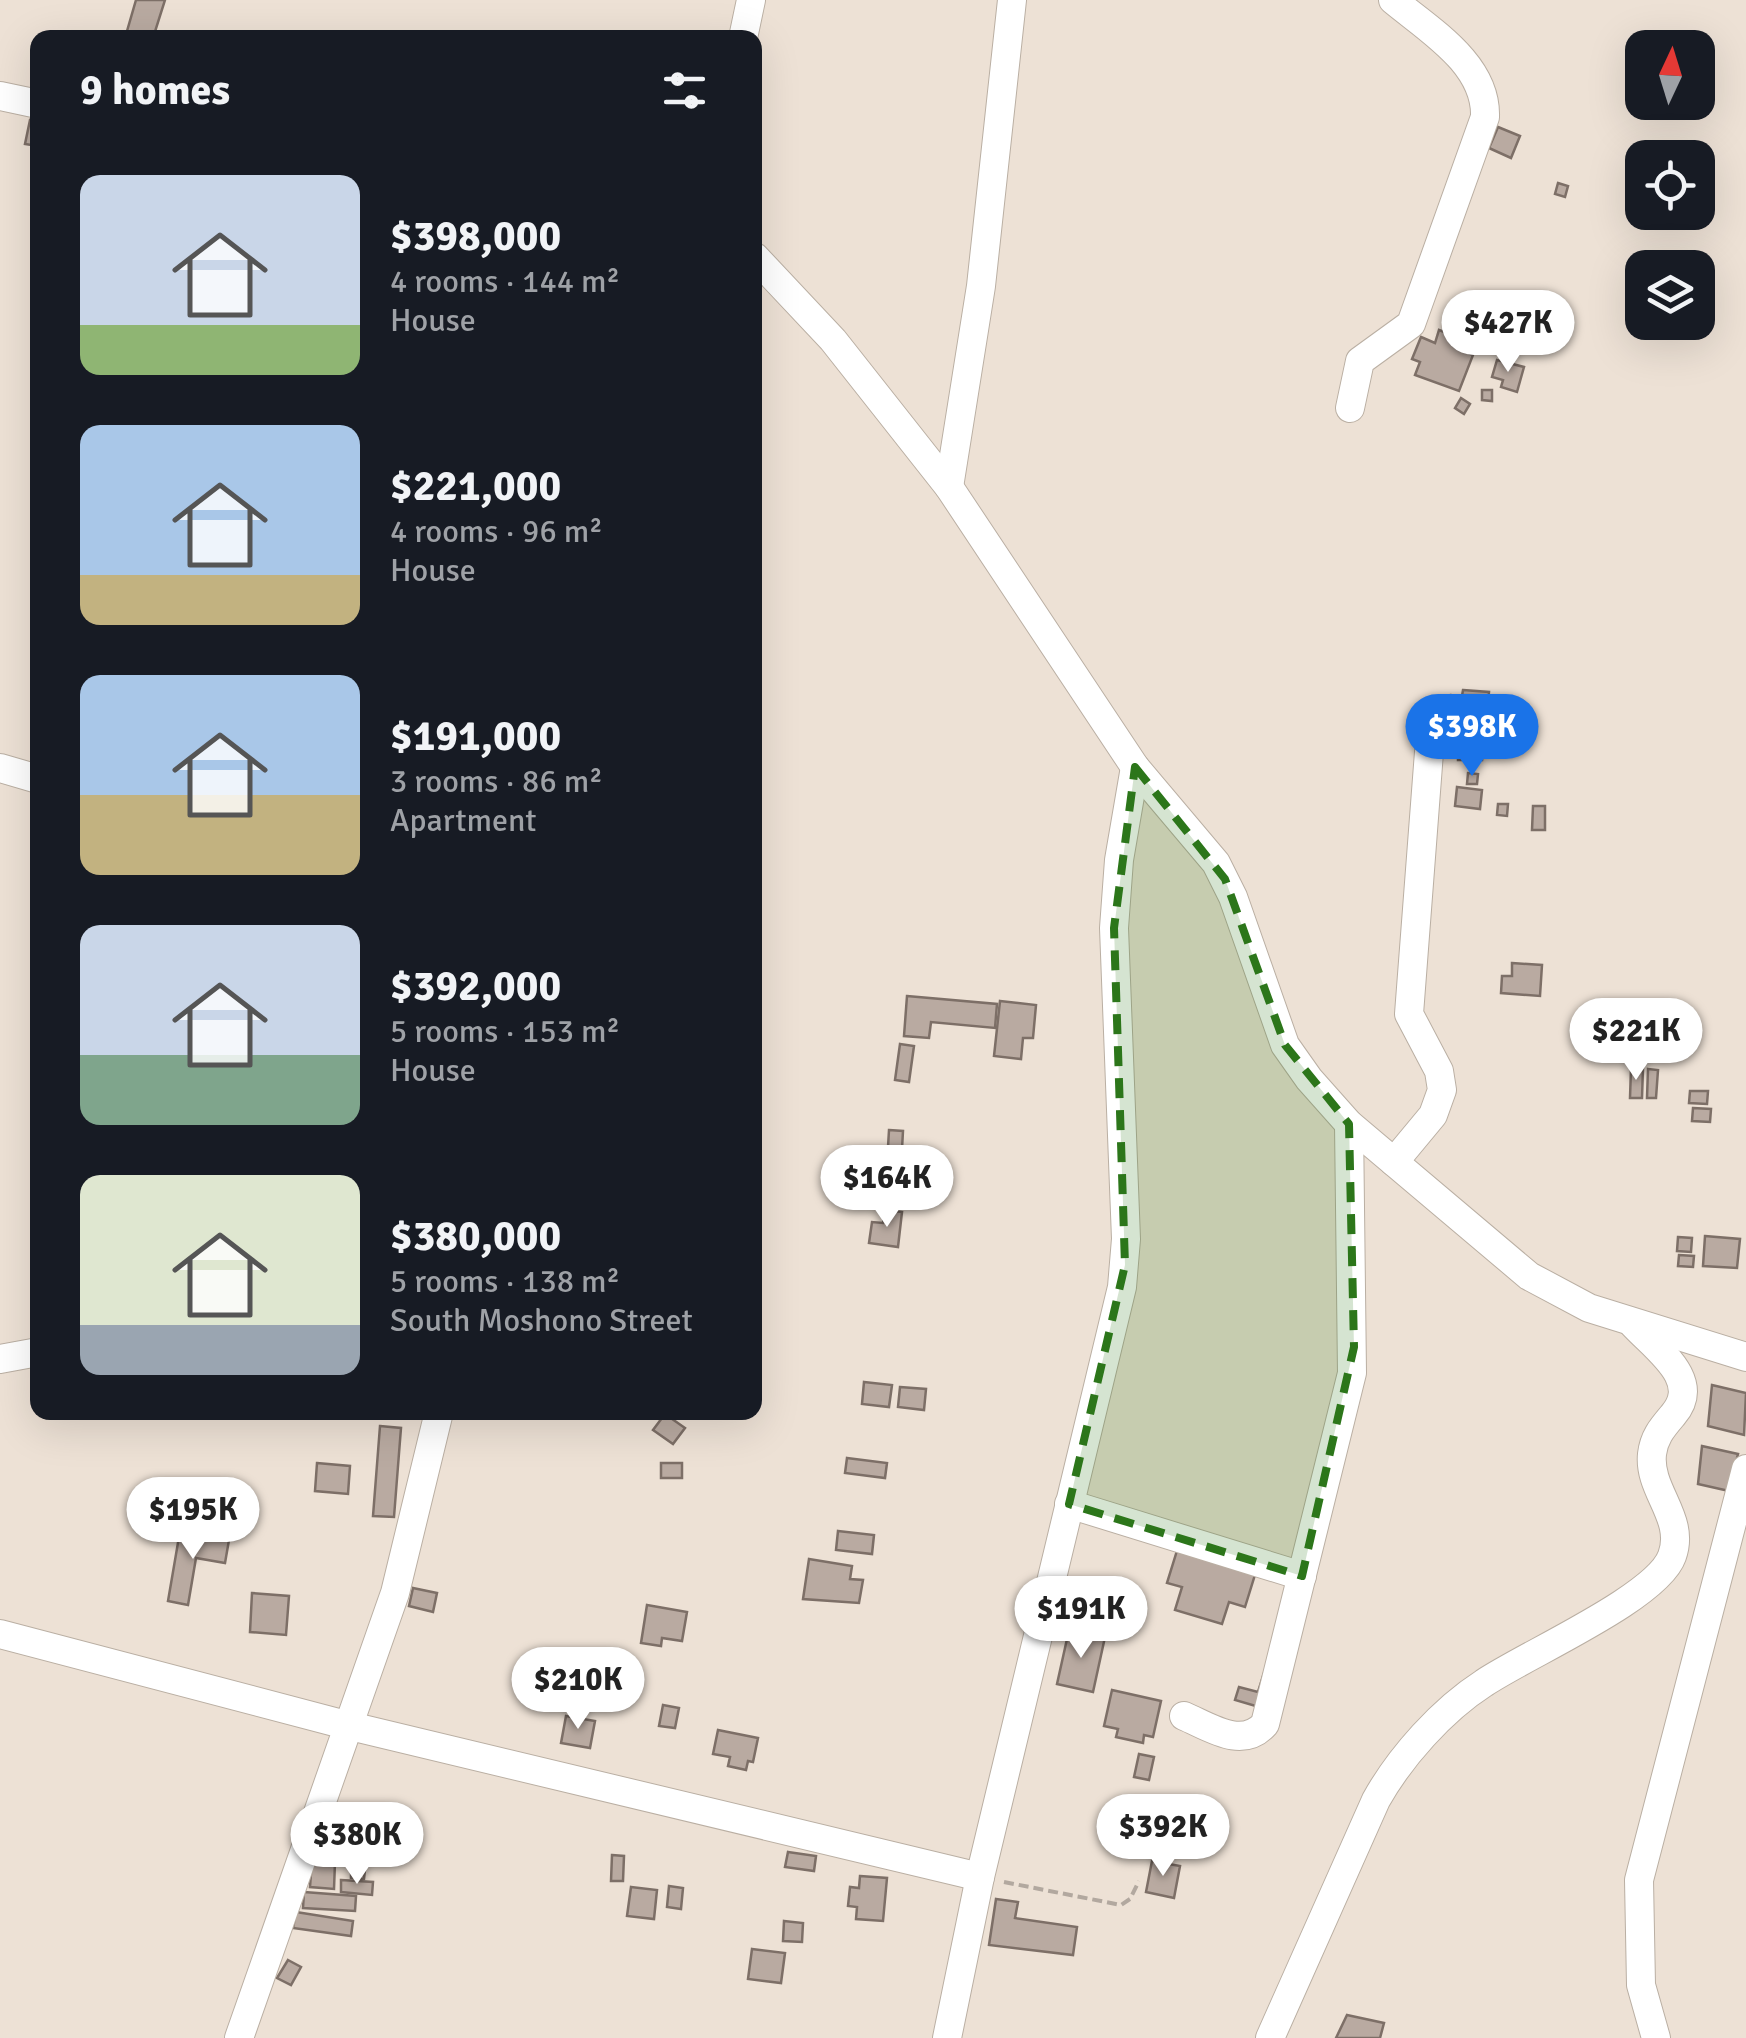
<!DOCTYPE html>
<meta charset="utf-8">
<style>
:root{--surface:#171b24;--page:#242831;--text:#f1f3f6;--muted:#9ea1a6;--accent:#1a73e8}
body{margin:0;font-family:Signika,sans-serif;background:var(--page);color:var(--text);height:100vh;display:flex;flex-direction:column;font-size:38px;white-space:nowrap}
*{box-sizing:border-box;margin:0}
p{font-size:32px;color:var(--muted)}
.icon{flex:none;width:55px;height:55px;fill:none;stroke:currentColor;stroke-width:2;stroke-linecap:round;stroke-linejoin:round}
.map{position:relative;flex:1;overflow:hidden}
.details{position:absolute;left:30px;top:30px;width:732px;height:1390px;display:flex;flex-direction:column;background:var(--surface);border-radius:20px;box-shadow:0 10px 40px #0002}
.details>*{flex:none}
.needle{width:65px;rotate:4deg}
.controls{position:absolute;left:1625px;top:30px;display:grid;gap:20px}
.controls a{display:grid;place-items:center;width:90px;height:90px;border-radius:20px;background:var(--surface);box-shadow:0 10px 40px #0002;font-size:50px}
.price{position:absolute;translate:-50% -85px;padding:0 22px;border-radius:35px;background:#fff;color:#222;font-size:32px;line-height:65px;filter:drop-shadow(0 2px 5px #0008)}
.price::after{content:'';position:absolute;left:50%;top:60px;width:30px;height:22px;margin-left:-15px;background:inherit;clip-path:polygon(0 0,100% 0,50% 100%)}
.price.selected{background:var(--accent);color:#fff}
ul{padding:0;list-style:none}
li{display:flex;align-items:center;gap:30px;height:250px;padding:0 50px}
li span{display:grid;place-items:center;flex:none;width:280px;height:200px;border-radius:20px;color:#555}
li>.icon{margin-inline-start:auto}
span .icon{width:120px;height:120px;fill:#fffc;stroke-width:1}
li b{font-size:42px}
h2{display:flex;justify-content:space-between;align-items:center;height:120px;padding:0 50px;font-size:42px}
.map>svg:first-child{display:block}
</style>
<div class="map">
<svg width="1746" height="2038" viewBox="0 0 1746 2038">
<rect width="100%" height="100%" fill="#ede1d5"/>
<!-- building -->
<g fill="#b9aaa1" stroke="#7d6f67" stroke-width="2.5">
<polygon points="136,0 165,0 153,38 125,38"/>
<polygon points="30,120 38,122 38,146 25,144"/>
<polygon points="1498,127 1520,136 1511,158 1489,148"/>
<polygon points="1558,183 1568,186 1565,197 1555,194"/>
<polygon points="1439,330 1471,342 1466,352 1473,355 1459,391 1415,375 1420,362 1412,359 1421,337 1435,343"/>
<polygon points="1497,360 1524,367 1517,392 1501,387 1503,380 1492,377"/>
<polygon points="1482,390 1492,390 1492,401 1482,400"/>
<polygon points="1461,398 1470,404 1464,414 1455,408"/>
<polygon points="1463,690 1489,692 1486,724 1448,720 1451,695 1462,696"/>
<polygon points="1491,697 1508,697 1507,730 1491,729"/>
<polygon points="1458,740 1483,740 1482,760 1458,760"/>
<polygon points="1468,773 1478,774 1477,784 1467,784"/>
<polygon points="1457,787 1482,790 1480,809 1455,806"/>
<polygon points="1498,804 1508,804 1507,816 1497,815"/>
<polygon points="1533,806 1545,806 1545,830 1532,830"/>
<polygon points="1512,963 1542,965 1540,996 1501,993 1502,976 1512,976"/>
<polygon points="907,996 997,1004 995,1028 931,1022 929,1038 904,1036"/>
<polygon points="1000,1001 1036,1005 1033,1038 1023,1038 1021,1059 994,1056"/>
<polygon points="1636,1026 1657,1027 1655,1058 1635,1057"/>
<polygon points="900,1044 914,1046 909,1082 895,1080"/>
<polygon points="1631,1068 1643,1068 1642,1098 1630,1098"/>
<polygon points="1648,1069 1658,1070 1656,1098 1647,1098"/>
<polygon points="1690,1091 1708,1091 1707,1104 1689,1103"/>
<polygon points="1693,1108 1711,1109 1710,1122 1692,1121"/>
<polygon points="889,1130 903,1131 902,1149 888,1147"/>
<polygon points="881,1189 892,1191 891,1203 879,1202"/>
<polygon points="885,1210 902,1212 898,1247 869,1243 872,1222 883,1223"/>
<polygon points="1705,1236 1740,1239 1737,1268 1703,1266"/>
<polygon points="1678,1237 1692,1238 1691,1252 1677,1251"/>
<polygon points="1679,1255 1694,1256 1693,1267 1678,1266"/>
<polygon points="864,1382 892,1385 889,1407 862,1404"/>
<polygon points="1712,1385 1746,1393 1744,1435 1708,1426"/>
<polygon points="900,1387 926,1389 924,1410 898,1407"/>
<polygon points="665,1414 685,1428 673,1444 653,1430"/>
<polygon points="380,1426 401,1428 394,1517 373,1516"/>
<polygon points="1702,1446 1738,1454 1729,1491 1698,1484"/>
<polygon points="847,1458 887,1463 885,1478 845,1473"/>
<polygon points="317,1463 350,1466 348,1494 315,1491"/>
<rect x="661" y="1463" width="21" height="15"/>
<polygon points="180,1531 229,1540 225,1563 196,1558 188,1605 168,1601"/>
<polygon points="838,1531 874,1535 872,1554 836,1550"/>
<polygon points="1180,1541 1258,1565 1245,1607 1229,1602 1222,1624 1175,1610 1182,1587 1167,1583"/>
<polygon points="809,1559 852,1566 850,1579 863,1580 859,1603 803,1599"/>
<polygon points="413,1588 437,1593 433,1612 409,1606"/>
<polygon points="252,1593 289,1596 286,1635 250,1632"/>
<polygon points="647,1605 687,1612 682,1641 662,1638 661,1646 641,1643"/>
<polygon points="1069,1630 1105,1637 1093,1692 1057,1684"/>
<polygon points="1264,1673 1266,1709 1235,1700 1239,1687 1258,1692"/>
<polygon points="1112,1690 1161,1701 1153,1737 1144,1735 1143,1743 1116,1737 1118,1729 1104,1726"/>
<polygon points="663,1705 679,1708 675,1728 659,1726"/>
<polygon points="566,1716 595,1721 590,1748 561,1743"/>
<polygon points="718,1730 758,1738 753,1762 748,1761 746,1770 728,1766 730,1757 713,1754"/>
<polygon points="1139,1754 1154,1757 1149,1780 1134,1777"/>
<polygon points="320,1827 375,1836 372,1854 317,1846"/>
<polygon points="788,1852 816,1856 814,1871 785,1867"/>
<polygon points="612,1855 624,1856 623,1881 611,1881"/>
<polygon points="312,1860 335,1862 334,1889 310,1887"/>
<polygon points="1152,1861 1180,1866 1174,1898 1146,1892"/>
<polygon points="351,1869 365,1870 364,1879 351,1878"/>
<polygon points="860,1876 887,1878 883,1921 856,1919 857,1907 848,1906 850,1887 859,1888"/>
<polygon points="341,1880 373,1882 372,1895 341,1892"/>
<polygon points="669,1886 683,1888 681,1909 667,1907"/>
<polygon points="631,1887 657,1890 654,1919 627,1916"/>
<polygon points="304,1892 356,1896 355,1911 303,1908"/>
<polygon points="996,1899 1018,1902 1015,1918 1077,1927 1073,1955 989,1945"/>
<polygon points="296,1912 353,1921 351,1936 293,1928"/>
<polygon points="784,1921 803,1923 802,1942 783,1941"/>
<polygon points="752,1949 785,1953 781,1983 748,1979"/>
<polygon points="288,1960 301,1967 291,1985 277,1978"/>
<polygon points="1347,2015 1384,2023 1380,2038 1336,2038"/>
</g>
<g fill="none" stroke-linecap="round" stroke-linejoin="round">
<!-- minor casing -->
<g stroke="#baafa3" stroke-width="30">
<g id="minor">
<polyline points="743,38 751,0"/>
<polyline points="0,96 38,104"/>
<polyline points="755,257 833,340 949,487 1135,767 1216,863 1233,897 1285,1045 1309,1079 1349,1124 1529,1276 1589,1308 1746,1357"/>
<path d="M 1350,408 L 1360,361 L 1411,324 L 1485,117 C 1487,64 1429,30 1393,0"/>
<polyline points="949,487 981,286 1012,0"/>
<polyline points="0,768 38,779"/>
<polyline points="1394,1162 1433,1115 1442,1090 1439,1071 1409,1014 1430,739"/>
<polyline points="0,1359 38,1352"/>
<polyline points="1069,1504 1302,1576"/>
<polyline points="0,1634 346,1725 980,1877"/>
<path d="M 1184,1716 C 1210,1727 1242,1750 1265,1724 L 1352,1373 L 1349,1124"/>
<polyline points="239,2038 395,1593 439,1412"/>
<polyline points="947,2038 980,1877 1122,1287 1126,1239 1114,928 1119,860 1135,767"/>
<path d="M 1270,2038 L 1376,1800 C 1400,1757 1442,1710 1484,1683 C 1525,1655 1657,1598 1672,1556 C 1686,1518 1648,1491 1652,1454 C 1654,1437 1662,1428 1673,1415 C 1703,1380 1657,1350 1633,1324"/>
<polyline points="1656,2038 1641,1985 1639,1880 1746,1469"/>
</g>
</g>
<!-- path -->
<polyline stroke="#b2a89f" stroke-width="4" stroke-dasharray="10 5" stroke-linecap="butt" points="1004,1882 1121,1905 1130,1899 1139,1881"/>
<!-- minor -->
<use href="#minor" stroke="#fff" stroke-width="28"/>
</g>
<!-- marked area -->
<path fill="#2c761a" fill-opacity="0.2" stroke="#2c761a" stroke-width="8" stroke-dasharray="20 12" stroke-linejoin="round" d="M 1135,767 L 1225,879 L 1285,1045 L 1349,1124 L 1354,1347 L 1302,1576 L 1069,1504 L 1125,1265 L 1114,928 Z"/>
</svg>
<div class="controls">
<a><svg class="needle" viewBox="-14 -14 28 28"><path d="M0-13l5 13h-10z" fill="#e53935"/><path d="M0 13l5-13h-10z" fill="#9ea1a6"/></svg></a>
<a><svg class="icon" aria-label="locate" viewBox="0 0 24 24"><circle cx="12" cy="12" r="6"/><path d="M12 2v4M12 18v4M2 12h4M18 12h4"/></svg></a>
<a><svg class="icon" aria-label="layers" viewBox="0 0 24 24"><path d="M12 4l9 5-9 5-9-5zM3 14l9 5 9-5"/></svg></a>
</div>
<b class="price" style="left:1508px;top:375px">$427K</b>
<b class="price selected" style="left:1472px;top:779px">$398K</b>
<b class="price" style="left:1636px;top:1083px">$221K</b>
<b class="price" style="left:887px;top:1230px">$164K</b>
<b class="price" style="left:193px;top:1562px">$195K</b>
<b class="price" style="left:1081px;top:1661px">$191K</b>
<b class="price" style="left:578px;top:1732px">$210K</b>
<b class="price" style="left:1163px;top:1879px">$392K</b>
<b class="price" style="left:357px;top:1887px">$380K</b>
<section class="details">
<h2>9 homes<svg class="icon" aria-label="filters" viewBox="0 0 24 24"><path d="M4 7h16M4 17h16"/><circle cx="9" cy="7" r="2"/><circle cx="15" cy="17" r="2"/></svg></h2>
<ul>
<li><span style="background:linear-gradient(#c9d6e8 75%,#8fb573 0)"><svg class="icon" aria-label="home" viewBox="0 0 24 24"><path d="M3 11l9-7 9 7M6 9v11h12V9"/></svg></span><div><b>$398,000</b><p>4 rooms · 144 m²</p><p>House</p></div></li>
<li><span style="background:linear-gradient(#a9c7e8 75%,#c2b280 0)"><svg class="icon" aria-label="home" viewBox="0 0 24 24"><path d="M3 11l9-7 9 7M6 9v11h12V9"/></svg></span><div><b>$221,000</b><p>4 rooms · 96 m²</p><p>House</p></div></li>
<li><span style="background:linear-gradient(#a9c7e8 60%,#c2b280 0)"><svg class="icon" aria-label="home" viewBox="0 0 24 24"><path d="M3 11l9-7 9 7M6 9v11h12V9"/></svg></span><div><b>$191,000</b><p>3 rooms · 86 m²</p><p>Apartment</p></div></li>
<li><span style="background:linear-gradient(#c9d6e8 65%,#7fa58c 0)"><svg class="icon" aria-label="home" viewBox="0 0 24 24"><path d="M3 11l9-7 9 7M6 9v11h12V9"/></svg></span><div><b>$392,000</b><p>5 rooms · 153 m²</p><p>House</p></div></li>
<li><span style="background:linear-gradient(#dfe7d0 75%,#9aa5b1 0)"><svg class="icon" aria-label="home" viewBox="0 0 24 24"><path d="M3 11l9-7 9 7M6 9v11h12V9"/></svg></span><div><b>$380,000</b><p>5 rooms · 138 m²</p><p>South Moshono Street</p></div></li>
</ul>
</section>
</div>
